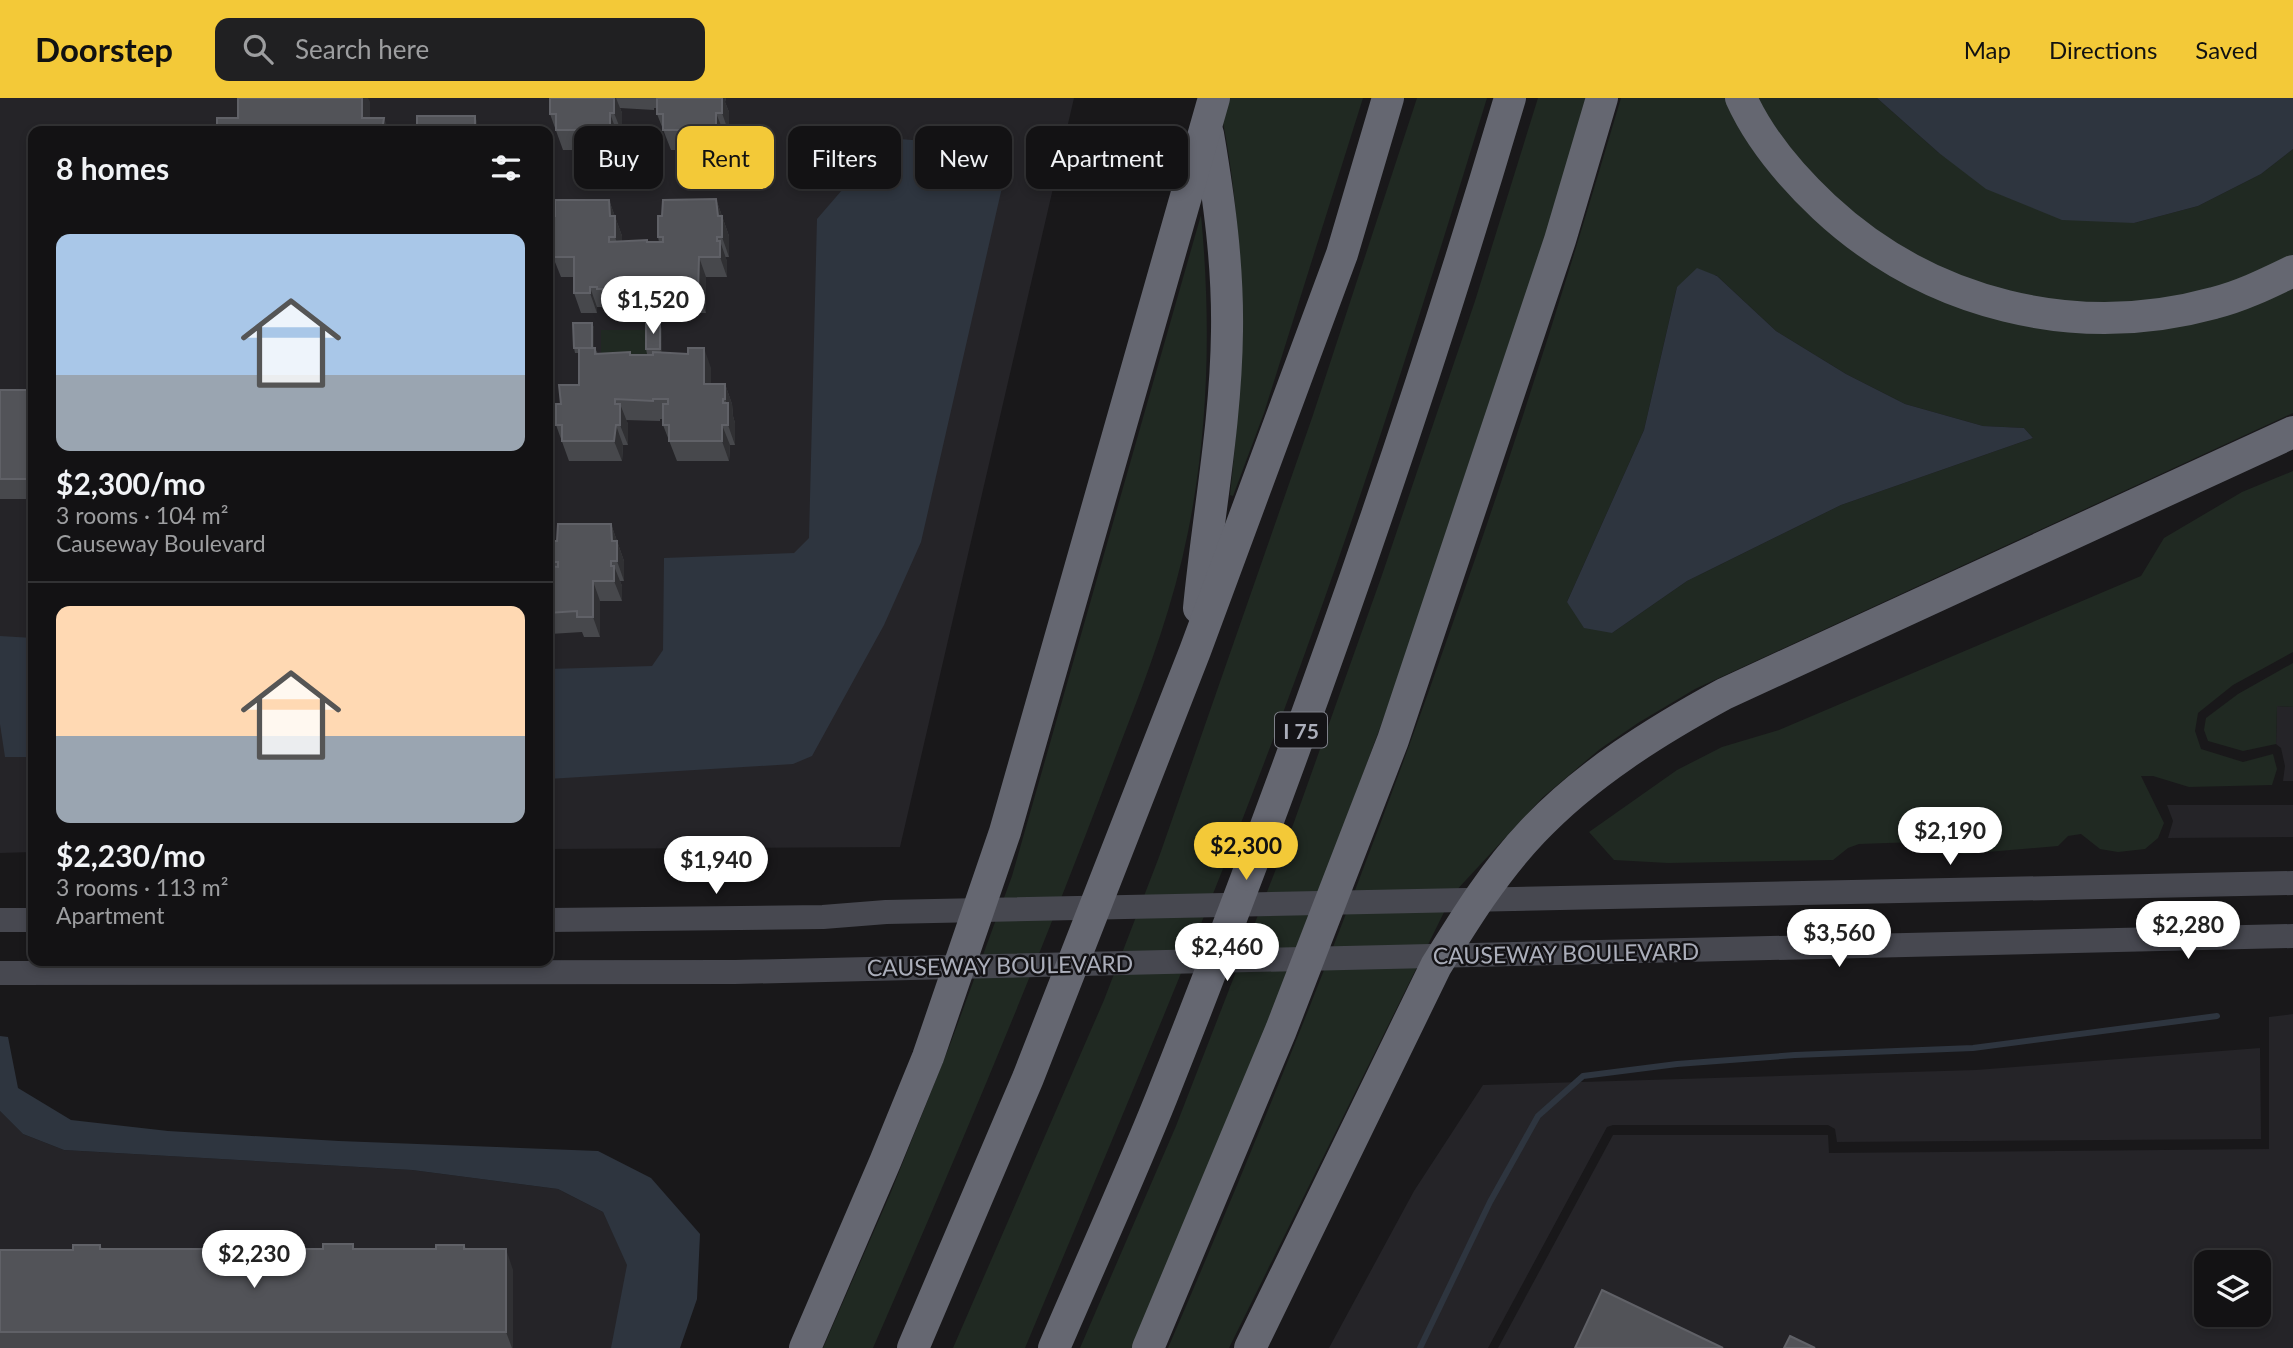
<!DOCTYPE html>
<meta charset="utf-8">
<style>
:root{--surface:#131214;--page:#202022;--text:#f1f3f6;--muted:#9d9ea0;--line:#323234;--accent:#f3c938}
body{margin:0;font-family:Lato,sans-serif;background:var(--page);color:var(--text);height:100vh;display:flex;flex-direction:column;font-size:26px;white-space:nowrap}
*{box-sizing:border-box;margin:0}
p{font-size:23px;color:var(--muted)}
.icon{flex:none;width:38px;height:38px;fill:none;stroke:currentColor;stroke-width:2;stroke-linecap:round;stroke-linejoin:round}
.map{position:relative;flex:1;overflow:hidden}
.drawer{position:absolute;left:28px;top:28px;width:525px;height:840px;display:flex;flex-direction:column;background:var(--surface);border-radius:14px;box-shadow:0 4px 10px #0003,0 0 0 2px var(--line)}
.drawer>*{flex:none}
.banner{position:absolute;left:574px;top:28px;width:665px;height:63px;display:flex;gap:14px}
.fabs{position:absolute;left:2194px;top:1152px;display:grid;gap:14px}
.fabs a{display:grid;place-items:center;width:77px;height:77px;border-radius:14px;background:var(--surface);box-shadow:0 4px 10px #0003,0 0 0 2px var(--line);font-size:35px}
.price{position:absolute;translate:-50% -60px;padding:0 16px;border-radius:24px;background:#fff;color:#222;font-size:23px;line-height:46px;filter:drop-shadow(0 2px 4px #0008)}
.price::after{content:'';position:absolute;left:50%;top:42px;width:21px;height:16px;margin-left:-10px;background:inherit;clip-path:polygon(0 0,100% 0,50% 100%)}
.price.current{background:var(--accent);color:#111}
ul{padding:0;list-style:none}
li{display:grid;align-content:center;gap:14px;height:371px;padding:0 28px}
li+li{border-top:2px solid var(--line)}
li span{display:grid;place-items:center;height:217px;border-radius:14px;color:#555}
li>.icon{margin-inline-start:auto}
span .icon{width:126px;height:126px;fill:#fffc;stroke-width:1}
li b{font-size:30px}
h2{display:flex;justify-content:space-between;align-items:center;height:84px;padding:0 28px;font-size:30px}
.tag{padding:0 24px;border-radius:14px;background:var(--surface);box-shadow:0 4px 10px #0003,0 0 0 2px var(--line);font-size:24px;line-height:63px}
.tag.current{background:var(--accent);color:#111}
header{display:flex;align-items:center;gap:42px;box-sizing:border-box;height:98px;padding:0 35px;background:var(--accent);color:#111}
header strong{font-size:33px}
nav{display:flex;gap:38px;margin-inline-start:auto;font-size:24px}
.search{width:490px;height:63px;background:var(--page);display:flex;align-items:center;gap:18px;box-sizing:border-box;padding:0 24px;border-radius:14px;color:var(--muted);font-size:26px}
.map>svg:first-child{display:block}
</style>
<header>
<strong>Doorstep</strong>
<div class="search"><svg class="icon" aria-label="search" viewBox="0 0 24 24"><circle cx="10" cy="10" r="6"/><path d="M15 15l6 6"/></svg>Search here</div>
<nav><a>Map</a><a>Directions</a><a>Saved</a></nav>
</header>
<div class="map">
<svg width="2293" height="1250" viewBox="0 0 2293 1250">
<rect width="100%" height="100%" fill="#19181a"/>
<!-- built -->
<g fill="#252428" fill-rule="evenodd">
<polygon points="0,0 1074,0 900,749 548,751 548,33 33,33 33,754 0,755"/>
<polygon points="2277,608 2293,609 2293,683 2283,683 2285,668 2281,650 2276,646"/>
<polygon points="2167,707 2293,707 2293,739 2168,740 2173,723"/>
<path d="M 2293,916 L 2293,1250 L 1498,1250 L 1613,1037 L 1828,1037 L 1829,1055 L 2269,1051 L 2269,919 ZM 2207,1164 L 2259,1164 L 2259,1216 L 2207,1216 Z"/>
<polygon points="2260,950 2261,1041 1837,1044 1835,1031 1828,1027 1613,1027 1607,1029 1488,1250 1329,1250 1414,1093 1483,987 1976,972"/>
<polygon points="0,1013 23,1036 64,1052 412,1072 558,1091 603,1114 628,1167 612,1248 611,1250 0,1250"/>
</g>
<!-- green -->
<g fill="#202922" fill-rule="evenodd">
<path d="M 1218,0 L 1363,0 L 1264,315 L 1233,398 L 1230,397 C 1245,264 1247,131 1218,0 Z"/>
<path d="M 1417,0 L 1487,0 C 1423,209 1357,418 1280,623 C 1201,834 1112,1042 1025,1250 L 953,1250 L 1104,902 L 1159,759 L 1313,317 Z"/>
<path d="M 1538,0 L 1590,0 C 1549,129 1510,260 1466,389 C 1365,679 1256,967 1134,1250 L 1080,1250 L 1176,1028 L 1293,727 L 1382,477 L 1475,203 Z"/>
<path d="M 1621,0 L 1728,0 L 1767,64 L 2015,222 L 2293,184 L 2293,315 L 1695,591 L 1638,625 L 1600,651 L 1542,700 L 1453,796 L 1229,1250 L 1168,1250 C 1272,1009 1370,764 1456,516 C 1516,345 1570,173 1621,0 ZM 1716,177 L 1776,233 L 1846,276 L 1905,306 L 1983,328 L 2024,330 L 2033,340 L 1841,407 L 1687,483 L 1612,535 L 1567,504 L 1644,332 L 1677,189 Z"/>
<polygon points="1752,0 1877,0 1939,55 2134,125 2198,108 2261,76 2293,51 2293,161 2189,200 2060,208 1945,178 1828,100"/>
<path d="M 1201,117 C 1211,222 1209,330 1188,434 C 1174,504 1149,573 1123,639 C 1101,697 1079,755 1056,813 C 998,960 936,1105 873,1250 L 823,1250 L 891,1094 L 951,944 L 1012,778 Z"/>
<rect x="601" y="232" width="46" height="31"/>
<polygon points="2293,373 2293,554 2233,587 2198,615 2195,633 2201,651 2243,664 2273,656 2277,671 2272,687 2189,689 2153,678 2141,678 2164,725 2158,740 2145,751 2118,754 2100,751 2081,736 2068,738 2058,748 1964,756 1933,751 1916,744 1859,746 1848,750 1833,762 1668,765 1614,762 1589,734 1677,672 1722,649 1779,632 2141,478 2164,440 2242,394"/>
<polygon points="2293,565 2293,609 2277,608 2276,646 2243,653 2208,643 2204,632 2206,620 2238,596"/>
</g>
<!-- water -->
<g fill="#2e353f">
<polygon points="1877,0 2293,0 2293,51 2261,76 2198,108 2134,125 2062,122 1986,91 1939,55"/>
<polygon points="887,40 1011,50 921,444 884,527 812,658 793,666 548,681 548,571 652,568 663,552 664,460 794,455 809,440 817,121"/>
<polygon points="1697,170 1717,178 1776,233 1846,276 1905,306 1983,328 2024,330 2033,340 1841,407 1687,483 1612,535 1584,530 1567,504 1644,332 1677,189"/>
<polygon points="0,538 33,540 33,659 5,659 0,626"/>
<polygon points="0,938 8,939 18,990 71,1022 168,1033 339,1043 598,1053 651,1080 700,1136 697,1201 680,1250 611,1250 627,1167 603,1114 558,1091 412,1072 64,1052 23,1036 0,1013"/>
</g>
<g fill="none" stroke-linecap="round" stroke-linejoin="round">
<!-- stream -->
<polyline stroke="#2e353f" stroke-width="6" points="1420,1250 1490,1104 1538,1018 1583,978 1677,966 1795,957 1973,950 2217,918"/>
<!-- secondary -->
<g stroke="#474850" stroke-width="24">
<polyline points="0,822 33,822"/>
<polyline points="548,822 823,819 886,814 2293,785"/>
<polyline points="0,875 735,874 2293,838"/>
</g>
<!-- motorway -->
<g stroke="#656771" stroke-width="32">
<path d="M 1741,0 C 1760,42 1791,78 1824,109 C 1929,207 2076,243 2214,205 C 2242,198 2268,185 2293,173"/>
<path d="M 1199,510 C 1208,417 1226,326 1227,233 C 1228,166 1219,101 1208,36"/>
<polyline points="805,1250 885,1064 928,959 1005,734 1214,0"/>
<polyline points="913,1250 1028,980 1195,553 1342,156 1388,0"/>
<path d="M 1054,1250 C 1090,1166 1128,1083 1162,998 C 1292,671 1410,338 1510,0"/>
<polyline points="1148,1250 1281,932 1393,642 1560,142 1602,0"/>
<path d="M 1250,1250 L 1436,868 C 1465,821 1494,774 1533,733 C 1587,676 1656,633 1724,596 L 2293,334"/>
</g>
</g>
<!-- wall -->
<g fill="#47484c">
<polygon points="550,0 726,0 725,4 729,14 729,35 724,35 723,52 671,52 657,16 657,10 654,10 654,12 620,10 622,15 622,35 617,35 617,50 616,52 563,52 550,16"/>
<polygon points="716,101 729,138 729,159 725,159 727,163 727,179 706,179 706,215 690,215 688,209 655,211 654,208 632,208 632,211 605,211 604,209 597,209 597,215 581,215 574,195 574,179 561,179 553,159 554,150 550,139 609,102 622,138 622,143 659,144 658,139 662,118"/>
<polygon points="592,225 594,230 594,250 595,250 598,256 630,254 632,257 653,257 653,256 647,256 646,251 662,231 662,254 711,270 711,286 725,286 732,306 733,318 735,325 735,347 730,347 729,363 677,363 663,327 663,321 660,321 660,323 626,322 628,326 628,347 623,347 622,363 569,363 556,327 561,306 579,287 579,255 575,255 574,250"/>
<rect x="0" y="292" width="33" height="109"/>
<polygon points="611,426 624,463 624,483 620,483 622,488 622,503 600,503 600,539 584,539 582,534 550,536 548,532 548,468 554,468 552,464 557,443"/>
<polygon points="353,1146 354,1151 436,1151 464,1147 466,1151 513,1172 513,1250 0,1250 0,1152 73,1152 100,1147 102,1151 212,1151 241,1147 242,1151 323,1151"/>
</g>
<!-- shaded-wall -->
<g fill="#303033">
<polygon points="362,0 368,0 370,4 370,33 362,20"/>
<polygon points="614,0 616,0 622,15 622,35 614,15"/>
<polygon points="719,0 726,0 725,4 729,14 729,35 722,15"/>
<polygon points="610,15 617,35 617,50 616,52 608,32"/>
<polygon points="716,15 724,35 723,52 716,32"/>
<polygon points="475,18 477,23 477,33 475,33"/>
<polygon points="384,20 389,33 382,33"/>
<polygon points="716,101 729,138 729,159 722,139 718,118"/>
<polygon points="609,102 622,138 622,159 615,139 610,118"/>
<polygon points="717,139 720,147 720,143 727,163 727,179 720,159"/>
<polygon points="699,159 706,179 706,215 698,195"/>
<polygon points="625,188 632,208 632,211 625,191"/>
<polygon points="590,189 597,209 597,215 590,195"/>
<polygon points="592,225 594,230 594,255 592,250"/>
<polygon points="660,226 662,231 662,256 660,251"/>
<polygon points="704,250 711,270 711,306 704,286"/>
<polygon points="725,286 732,306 733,318 735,325 735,347 728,327 723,305 723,301 728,316 728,309 725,301"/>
<polygon points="615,301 620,316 620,306 628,326 628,347 620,327 615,306"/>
<polygon points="616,327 623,347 622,363 614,343"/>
<polygon points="722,327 730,347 729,363 722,343"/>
<polygon points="611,426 624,463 624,483 617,463 612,443"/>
<polygon points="611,463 614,472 614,468 622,488 622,503 614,483"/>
<polygon points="593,483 600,503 600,539 593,519"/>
<polygon points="506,1151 513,1172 513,1250 512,1250 506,1234"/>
</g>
<!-- building -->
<g fill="#525358" stroke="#606167" stroke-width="2">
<polygon points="238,0 362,0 362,20 384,20 382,33 217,33 217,20 238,20"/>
<polygon points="550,0 614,0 614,15 610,15 610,29 608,32 556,32 556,16 550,16"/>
<polygon points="657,0 722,0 722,15 716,15 716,32 663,32 663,16 657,16"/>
<rect x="417" y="18" width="58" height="15"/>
<polygon points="716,101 718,118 722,118 722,139 717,139 717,143 720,143 720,159 699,159 698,195 682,195 682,189 648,191 648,188 625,188 625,191 597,191 597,189 590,189 590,195 574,195 574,159 553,159 554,139 550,139 550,118 555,118 555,102 609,102 610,118 615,118 615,139 609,139 609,144 647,142 647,144 663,144 663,139 658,139 658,118 662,118 663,102"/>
<polygon points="573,225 592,225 592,250 574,250"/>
<rect x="646" y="226" width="14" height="25"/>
<polygon points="579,250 595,250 595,256 630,254 630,257 653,257 653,254 688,256 688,250 704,250 704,286 725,286 725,301 723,301 723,305 728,305 728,327 722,327 722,343 669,343 669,327 663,327 663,306 668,306 668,301 653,301 653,303 615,301 615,306 620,306 620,327 616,327 614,343 562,343 562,327 556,327 556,306 561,306 559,287 579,287"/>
<rect x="0" y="292" width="33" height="89"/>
<polygon points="558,426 611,426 612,443 617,443 617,463 611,463 611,468 614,468 614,483 593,483 593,519 577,519 577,513 548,515 548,468 558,469 558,464 552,464 552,443 557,443"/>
<polygon points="323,1146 353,1146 353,1151 436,1151 436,1147 464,1147 464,1151 506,1151 506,1234 0,1234 0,1152 73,1152 73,1147 100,1147 100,1151 212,1151 212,1147 241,1147 241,1151 323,1151"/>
<polygon points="1602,1192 1723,1250 1575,1250"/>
<polygon points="1790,1238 1815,1250 1784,1250"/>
</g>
<g text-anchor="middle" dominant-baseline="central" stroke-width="5" stroke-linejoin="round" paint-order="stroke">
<!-- shield labels -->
<rect fill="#141316" stroke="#7e8089" stroke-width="2" x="1275" y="614.5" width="52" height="35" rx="5"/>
<g font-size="21" font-weight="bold" fill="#abaeba">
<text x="1301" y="632">I 75</text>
</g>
<!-- street labels -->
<g font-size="23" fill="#abaeba" stroke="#141316">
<text transform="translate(1566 855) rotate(-1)">CAUSEWAY BOULEVARD</text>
<text transform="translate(1000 867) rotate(-1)">CAUSEWAY BOULEVARD</text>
</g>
</g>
</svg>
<div class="fabs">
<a><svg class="icon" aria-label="layers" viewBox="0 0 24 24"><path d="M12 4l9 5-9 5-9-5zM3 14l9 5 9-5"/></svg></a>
</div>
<b class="price" style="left:653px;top:238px">$1,520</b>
<b class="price" style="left:1950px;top:769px">$2,190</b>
<b class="price current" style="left:1246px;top:784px">$2,300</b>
<b class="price" style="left:716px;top:798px">$1,940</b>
<b class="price" style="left:2188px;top:863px">$2,280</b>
<b class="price" style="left:1839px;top:871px">$3,560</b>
<b class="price" style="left:1227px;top:885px">$2,460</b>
<b class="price" style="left:254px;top:1192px">$2,230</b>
<div class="banner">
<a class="tag">Buy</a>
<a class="tag current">Rent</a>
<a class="tag">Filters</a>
<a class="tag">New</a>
<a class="tag">Apartment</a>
</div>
<section class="drawer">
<h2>8 homes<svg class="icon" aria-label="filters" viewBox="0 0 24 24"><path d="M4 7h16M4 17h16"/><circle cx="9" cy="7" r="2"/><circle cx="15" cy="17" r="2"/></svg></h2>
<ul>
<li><span style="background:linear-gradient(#a9c7e8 65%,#9aa5b1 0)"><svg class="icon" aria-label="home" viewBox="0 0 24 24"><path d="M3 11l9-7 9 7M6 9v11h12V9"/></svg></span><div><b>$2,300/mo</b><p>3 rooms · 104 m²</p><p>Causeway Boulevard</p></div></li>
<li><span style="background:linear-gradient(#ffd9b3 60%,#9aa5b1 0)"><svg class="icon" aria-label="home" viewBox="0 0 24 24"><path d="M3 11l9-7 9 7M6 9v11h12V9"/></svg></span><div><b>$2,230/mo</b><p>3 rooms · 113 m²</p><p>Apartment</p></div></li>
</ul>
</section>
</div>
